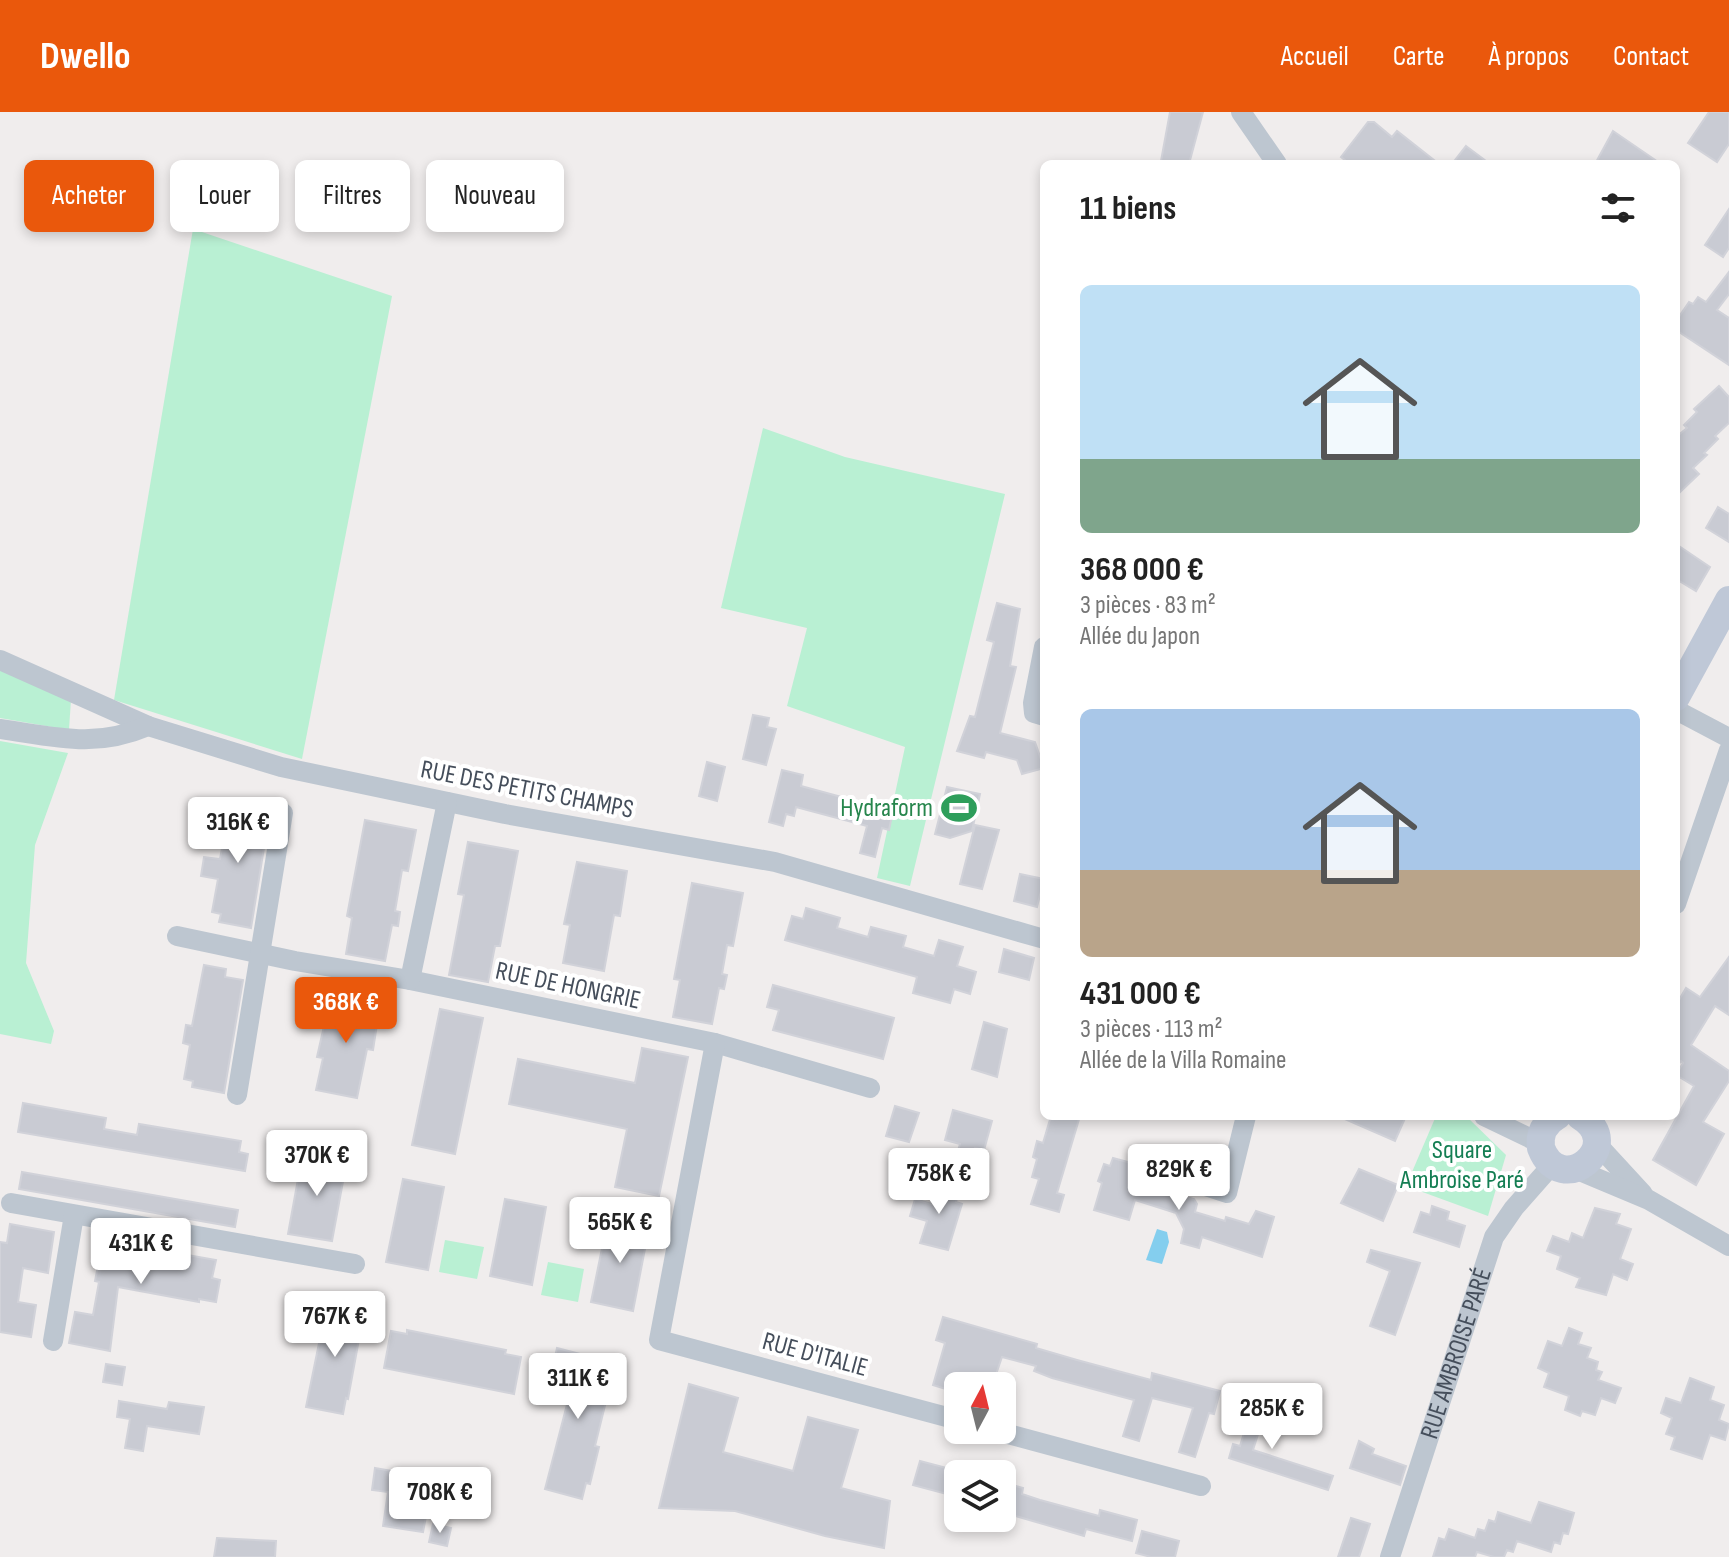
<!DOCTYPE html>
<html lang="fr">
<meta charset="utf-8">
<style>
:root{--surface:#fff;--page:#f6f6f6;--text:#222;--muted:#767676;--accent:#ea580c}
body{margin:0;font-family:"Sofia Sans Condensed",sans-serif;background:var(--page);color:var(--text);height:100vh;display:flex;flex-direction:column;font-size:30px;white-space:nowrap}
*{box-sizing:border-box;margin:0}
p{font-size:26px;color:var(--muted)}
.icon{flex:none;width:44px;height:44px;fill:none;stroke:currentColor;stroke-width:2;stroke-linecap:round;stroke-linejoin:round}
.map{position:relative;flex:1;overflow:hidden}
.sheet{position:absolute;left:1040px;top:48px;width:640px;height:960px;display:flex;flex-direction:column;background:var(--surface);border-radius:12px;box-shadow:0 4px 12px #0003}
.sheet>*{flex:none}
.top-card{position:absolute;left:24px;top:48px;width:760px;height:72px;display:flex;gap:16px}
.needle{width:52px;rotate:7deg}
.controls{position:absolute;left:944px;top:1260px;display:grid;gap:16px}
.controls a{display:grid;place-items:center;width:72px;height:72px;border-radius:12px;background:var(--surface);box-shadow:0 4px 12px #0003;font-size:40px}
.price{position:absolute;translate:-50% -68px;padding:0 18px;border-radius:8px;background:#fff;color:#222;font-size:26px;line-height:52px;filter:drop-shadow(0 2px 4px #0008)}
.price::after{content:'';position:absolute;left:50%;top:48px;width:24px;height:18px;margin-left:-12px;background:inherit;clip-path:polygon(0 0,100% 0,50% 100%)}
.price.selected{background:var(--accent);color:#fff}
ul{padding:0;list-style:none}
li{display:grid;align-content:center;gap:16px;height:424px;padding:0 40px}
li span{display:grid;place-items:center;height:248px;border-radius:12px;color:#555}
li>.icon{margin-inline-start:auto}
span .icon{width:144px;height:144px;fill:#fffc;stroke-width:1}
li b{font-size:34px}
h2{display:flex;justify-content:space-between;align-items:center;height:96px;padding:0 40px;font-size:34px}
.pill{padding:0 28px;border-radius:12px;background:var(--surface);box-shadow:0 4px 12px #0003;font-size:28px;line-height:72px}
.pill.selected{background:var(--accent);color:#fff}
header{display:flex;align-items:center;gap:48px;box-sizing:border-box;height:112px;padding:0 40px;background:var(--accent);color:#fff}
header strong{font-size:38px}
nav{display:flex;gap:44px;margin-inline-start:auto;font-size:28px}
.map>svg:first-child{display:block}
</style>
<header>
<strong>Dwello</strong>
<nav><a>Accueil</a><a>Carte</a><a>À propos</a><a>Contact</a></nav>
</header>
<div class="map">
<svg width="1729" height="1445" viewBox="0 0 1729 1445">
<rect width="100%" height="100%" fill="#f0eded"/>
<!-- green -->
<g fill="#b9f0d3">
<polygon points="193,117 392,184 302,647 114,588"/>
<polygon points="763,316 845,345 1005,382 910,774 877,766 905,635 787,594 807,516 721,496"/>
<polygon points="0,557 71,587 69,618 0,606"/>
<polygon points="0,629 68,641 35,733 26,851 54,919 51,932 0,922"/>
<polygon points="1436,1004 1466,1004 1506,1043 1488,1104 1406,1074"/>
<polygon points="445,1128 484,1135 477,1167 439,1160"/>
<polygon points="548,1150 584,1157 578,1190 541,1183"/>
</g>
<!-- water -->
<polygon fill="#84ceee" points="1157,1117 1167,1120 1169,1130 1162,1152 1146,1148"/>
<!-- building -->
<g fill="#c9cbd3" stroke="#d1d2d9" stroke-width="2">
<polygon points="1170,0 1203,0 1189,52 1168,52 1161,49"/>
<polygon points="1709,0 1729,0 1729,32 1717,50 1688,31"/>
<polygon points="1368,10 1374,10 1392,25 1397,19 1439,52 1350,52 1341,45"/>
<polygon points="1613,19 1661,52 1595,52"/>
<polygon points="1466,34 1490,52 1452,52"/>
<polygon points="1729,97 1729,136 1723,145 1705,133"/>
<polygon points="1729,160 1729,182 1717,198 1729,206 1729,253 1676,218 1676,209 1689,190 1693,192 1698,185 1706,190"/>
<polygon points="1719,274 1729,285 1729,311 1715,324 1718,327 1704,341 1707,343 1693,356 1699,362 1676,384 1676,325 1687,316 1684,313 1697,300 1694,297"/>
<polygon points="1718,395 1729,402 1729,430 1706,416"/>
<polygon points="1676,432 1710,455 1696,479 1676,467"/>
<polygon points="997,491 1020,497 1010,554 1016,555 1000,621 1035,630 1044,656 1022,662 1017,648 986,640 984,646 957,639 970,604 975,605 994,530 987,528"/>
<polygon points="753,603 769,606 767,615 776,617 766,653 743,647"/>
<polygon points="707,650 725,655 717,689 699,684"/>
<polygon points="782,658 803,663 801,674 893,699 889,718 882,716 875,745 860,741 867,714 796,695 794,704 786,702 783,714 769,710"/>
<polygon points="947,675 980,682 972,719 950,726 935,722"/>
<polygon points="231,687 255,691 253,702 269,705 251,816 219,810 221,802 212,800 218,767 201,764 204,745 220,747"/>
<polygon points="365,708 416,718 408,759 402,758 395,799 400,800 398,814 392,813 385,849 346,842 352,806 347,804"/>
<polygon points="975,713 999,718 982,777 960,772"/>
<polygon points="468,730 518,739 500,834 495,834 488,870 449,863 464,783 458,782"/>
<polygon points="577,750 627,759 620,804 614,803 604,859 563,851 570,813 564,812"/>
<polygon points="1020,762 1044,767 1037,795 1014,789"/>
<polygon points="692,771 743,781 733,834 727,833 722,862 727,863 724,877 719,876 712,912 673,905 680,868 674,867"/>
<polygon points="806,796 840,806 837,816 868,825 871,815 906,824 903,835 934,844 939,828 963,835 957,854 976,860 970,882 954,877 950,891 913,881 917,865 785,828 792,804 803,807"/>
<polygon points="1004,837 1034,846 1029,868 999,860"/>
<polygon points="1729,845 1729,903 1715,894 1691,933 1729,959 1729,969 1703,1010 1724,1022 1696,1073 1653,1048 1694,974 1676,963 1683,951 1681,949 1676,956 1676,893 1686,876 1700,885"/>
<polygon points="204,853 226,857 225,865 243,868 224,981 192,975 193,969 184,967 190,933 183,931 186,913 192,914"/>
<polygon points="773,873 894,906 883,947 773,918 779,898 767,895"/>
<polygon points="331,883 380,893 373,938 367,937 357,986 316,978 323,946 317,945"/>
<polygon points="440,897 483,906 455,1042 412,1033"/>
<polygon points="984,910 1007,917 997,965 972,957"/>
<polygon points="642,936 688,945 659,1084 615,1075 627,1017 509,992 518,947 635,971"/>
<polygon points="23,991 106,1006 104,1017 137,1023 139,1012 241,1029 239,1040 248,1042 245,1059 18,1020"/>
<polygon points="895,994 919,1001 909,1030 886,1024"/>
<polygon points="953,998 992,1009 984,1038 975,1036 972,1046 957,1042 960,1032 945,1028"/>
<polygon points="1051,1004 1080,1004 1057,1081 1064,1083 1059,1100 1031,1092 1039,1067 1032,1065 1037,1047 1033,1045 1037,1029 1043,1031"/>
<polygon points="1338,1004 1406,1004 1395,1029"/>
<polygon points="307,1041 341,1047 338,1063 344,1064 332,1129 288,1122 300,1056 304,1057"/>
<polygon points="1113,1046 1135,1052 1129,1070 1194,1087 1197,1092 1195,1100 1225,1109 1226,1105 1249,1112 1256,1099 1274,1105 1262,1145 1202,1125 1199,1136 1181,1131 1184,1117 1176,1101 1135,1088 1129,1108 1094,1098 1102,1071 1098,1069 1104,1052 1110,1054"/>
<polygon points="1359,1057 1398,1073 1383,1109 1341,1091"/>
<polygon points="22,1060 238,1098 235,1115 19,1077"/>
<polygon points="403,1067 444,1075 428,1158 386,1150"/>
<polygon points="943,1068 961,1073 956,1090 962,1092 948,1138 920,1131 927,1109 910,1104 915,1087 935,1093 937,1091"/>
<polygon points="505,1087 546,1095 532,1173 490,1164"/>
<polygon points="1432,1094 1449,1100 1447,1108 1465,1114 1459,1135 1414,1120 1421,1100 1430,1103"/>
<polygon points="1595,1096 1620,1102 1616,1112 1631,1117 1620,1147 1633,1152 1627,1168 1613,1162 1606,1183 1576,1175 1580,1166 1557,1157 1561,1144 1547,1139 1553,1124 1569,1130 1572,1121 1583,1126"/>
<polygon points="608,1107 649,1116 633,1199 591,1190"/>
<polygon points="10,1112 54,1120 48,1161 23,1156 18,1190 36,1193 31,1225 0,1220 0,1130 7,1131"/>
<polygon points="103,1128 216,1148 212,1166 220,1168 216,1190 199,1187 199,1190 118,1175 110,1239 69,1231 75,1200 93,1203 99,1170 95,1169"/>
<polygon points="1371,1138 1420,1151 1395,1223 1370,1214 1390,1159 1367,1150"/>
<polygon points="327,1192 364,1200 348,1287 346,1286 343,1302 306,1295"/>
<polygon points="943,1205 1037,1232 1036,1236 1077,1248 1151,1268 1152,1261 1220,1279 1214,1302 1209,1301 1195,1345 1179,1340 1193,1296 1152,1286 1139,1329 1123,1324 1134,1288 1052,1266 1034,1259 1036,1254 1002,1245 992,1274 950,1274 949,1278 933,1273 945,1231 936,1228"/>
<polygon points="1569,1216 1582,1221 1578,1232 1591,1236 1587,1246 1598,1250 1596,1258 1602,1260 1598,1268 1621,1276 1615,1291 1601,1286 1595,1303 1582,1299 1580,1304 1565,1298 1569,1284 1544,1275 1549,1261 1538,1256 1548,1229 1562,1234"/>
<polygon points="407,1218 506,1238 505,1242 521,1245 514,1282 384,1256 391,1219 407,1222"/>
<polygon points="557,1236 611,1250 607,1267 611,1269 595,1334 599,1335 590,1372 586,1371 582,1387 545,1377 571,1277 562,1275 563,1270 550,1267"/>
<polygon points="106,1252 125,1255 122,1273 103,1270"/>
<polygon points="1690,1266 1714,1275 1710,1288 1724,1293 1719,1308 1729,1312 1725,1328 1710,1323 1702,1347 1671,1337 1675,1325 1666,1322 1672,1306 1661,1301 1666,1286 1681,1291"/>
<polygon points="689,1272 738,1286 723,1340 793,1359 808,1305 858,1318 841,1376 890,1389 884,1436 825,1424 735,1399 659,1396"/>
<polygon points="1257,1278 1270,1285 1253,1338 1333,1364 1328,1378 1229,1346 1233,1332 1240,1334"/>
<polygon points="119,1289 167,1297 169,1290 204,1295 199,1322 147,1314 143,1339 125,1336 130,1307 117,1305"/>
<polygon points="1359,1329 1374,1337 1372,1342 1406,1354 1400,1373 1350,1356"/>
<polygon points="920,1349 958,1359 958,1385 913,1373"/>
<polygon points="375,1356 415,1363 413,1376 431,1379 423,1420 383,1414 388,1380 372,1378"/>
<polygon points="1005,1371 1023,1376 1022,1382 1040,1388 1099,1404 1100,1398 1137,1408 1132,1429 1086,1417 1084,1424 1002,1400"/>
<polygon points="1539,1390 1574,1401 1568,1422 1563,1421 1560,1432 1554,1430 1551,1440 1517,1429 1513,1440 1507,1438 1504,1445 1494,1445 1477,1440 1475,1445 1433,1445 1439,1426 1445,1428 1449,1417 1475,1426 1478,1417 1485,1419 1489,1408 1495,1410 1498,1400 1531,1411"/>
<polygon points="1351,1406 1370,1412 1359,1445 1338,1445"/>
<polygon points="433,1412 451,1416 447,1434 429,1430"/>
<polygon points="1142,1419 1179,1429 1175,1445 1151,1445 1136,1441"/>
<polygon points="217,1426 276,1429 275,1445 214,1445"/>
</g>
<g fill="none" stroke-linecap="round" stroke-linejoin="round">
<!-- street -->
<g stroke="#bdc6d0" stroke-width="20">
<polyline points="1241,0 1277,52"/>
<polyline points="1044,535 1033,591 1034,601 1044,604"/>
<polyline points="0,548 148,614"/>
<polyline points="1676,598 1729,626"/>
<path d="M 0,617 C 55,625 94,637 148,614 L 281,655 L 505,702 L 775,750 L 1044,827"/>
<polyline points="1676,792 1729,638"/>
<polyline points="177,824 295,849 410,868 715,931 870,976"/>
<polyline points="410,868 447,690"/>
<polyline points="715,931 659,1228 958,1308"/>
<polyline points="237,983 283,701"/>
<polyline points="1484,1004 1540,1031"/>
<polyline points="1597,1032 1643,1082"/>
<polyline points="1575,1057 1649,1088 1729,1134"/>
<polyline points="1187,1068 1227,1081 1246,1004"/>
<polyline points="11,1091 355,1152"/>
<polyline points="53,1229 74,1103"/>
<polyline points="993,1318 1201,1374"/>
<path id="s1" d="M 1390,1445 L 1494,1125 L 1514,1096 L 1552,1053"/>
</g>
<!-- secondary -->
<g stroke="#bfc8d7" stroke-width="28">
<polyline points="1676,585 1729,488"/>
<path d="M 1557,1004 C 1544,1011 1539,1022 1541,1036 C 1561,1088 1628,1033 1580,1004"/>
</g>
</g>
<!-- icons -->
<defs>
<g id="stadium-bare" transform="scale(2.76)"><path d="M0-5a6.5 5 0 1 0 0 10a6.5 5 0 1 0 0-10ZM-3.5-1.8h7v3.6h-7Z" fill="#2e9e5b" stroke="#fff" stroke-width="2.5" paint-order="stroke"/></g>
</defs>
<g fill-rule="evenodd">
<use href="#stadium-bare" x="959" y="696"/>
</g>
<g text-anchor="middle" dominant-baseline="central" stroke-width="8" stroke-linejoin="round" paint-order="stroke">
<!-- street labels -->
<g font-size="26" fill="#454e5b" stroke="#fff">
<text transform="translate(527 678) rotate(11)">RUE DES PETITS CHAMPS</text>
<text transform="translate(568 874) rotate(12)">RUE DE HONGRIE</text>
<text stroke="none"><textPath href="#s1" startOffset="214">RUE AMBROISE PARÉ</textPath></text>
<text transform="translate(815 1243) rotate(15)">RUE D'ITALIE</text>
</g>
<!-- leisure labels -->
<g font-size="26" fill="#27864d" stroke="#fff" text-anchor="end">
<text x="933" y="696">Hydraform</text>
</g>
<!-- park labels -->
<g font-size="26" fill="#147e53" stroke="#fff">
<text x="1462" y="1038">Square<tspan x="1462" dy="30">Ambroise Paré</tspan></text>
</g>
</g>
</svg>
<div class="controls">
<a><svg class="needle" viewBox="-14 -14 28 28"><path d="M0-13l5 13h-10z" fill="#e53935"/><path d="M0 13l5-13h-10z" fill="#767676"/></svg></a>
<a><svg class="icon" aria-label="layers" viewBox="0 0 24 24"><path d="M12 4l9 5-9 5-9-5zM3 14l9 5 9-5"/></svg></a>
</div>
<b class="price" style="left:238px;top:753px">316K €</b>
<b class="price selected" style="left:346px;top:933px">368K €</b>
<b class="price" style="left:317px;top:1086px">370K €</b>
<b class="price" style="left:1179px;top:1100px">829K €</b>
<b class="price" style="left:939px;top:1104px">758K €</b>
<b class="price" style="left:620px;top:1153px">565K €</b>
<b class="price" style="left:141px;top:1174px">431K €</b>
<b class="price" style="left:335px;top:1247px">767K €</b>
<b class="price" style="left:578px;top:1309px">311K €</b>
<b class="price" style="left:1272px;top:1339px">285K €</b>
<b class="price" style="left:440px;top:1423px">708K €</b>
<div class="top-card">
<a class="pill selected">Acheter</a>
<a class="pill">Louer</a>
<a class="pill">Filtres</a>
<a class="pill">Nouveau</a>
</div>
<section class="sheet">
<h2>11 biens<svg class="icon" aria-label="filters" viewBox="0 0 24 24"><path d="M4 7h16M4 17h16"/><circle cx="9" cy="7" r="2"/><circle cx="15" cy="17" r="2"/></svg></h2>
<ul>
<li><span style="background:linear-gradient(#bfe0f5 70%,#7fa58c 0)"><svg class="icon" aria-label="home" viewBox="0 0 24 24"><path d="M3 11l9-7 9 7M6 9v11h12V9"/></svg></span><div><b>368 000 €</b><p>3 pièces · 83 m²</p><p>Allée du Japon</p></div></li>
<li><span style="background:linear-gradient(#a9c7e8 65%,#b9a48a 0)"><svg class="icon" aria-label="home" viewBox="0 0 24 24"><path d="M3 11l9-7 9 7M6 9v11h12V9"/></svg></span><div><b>431 000 €</b><p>3 pièces · 113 m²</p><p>Allée de la Villa Romaine</p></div></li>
</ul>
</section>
</div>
